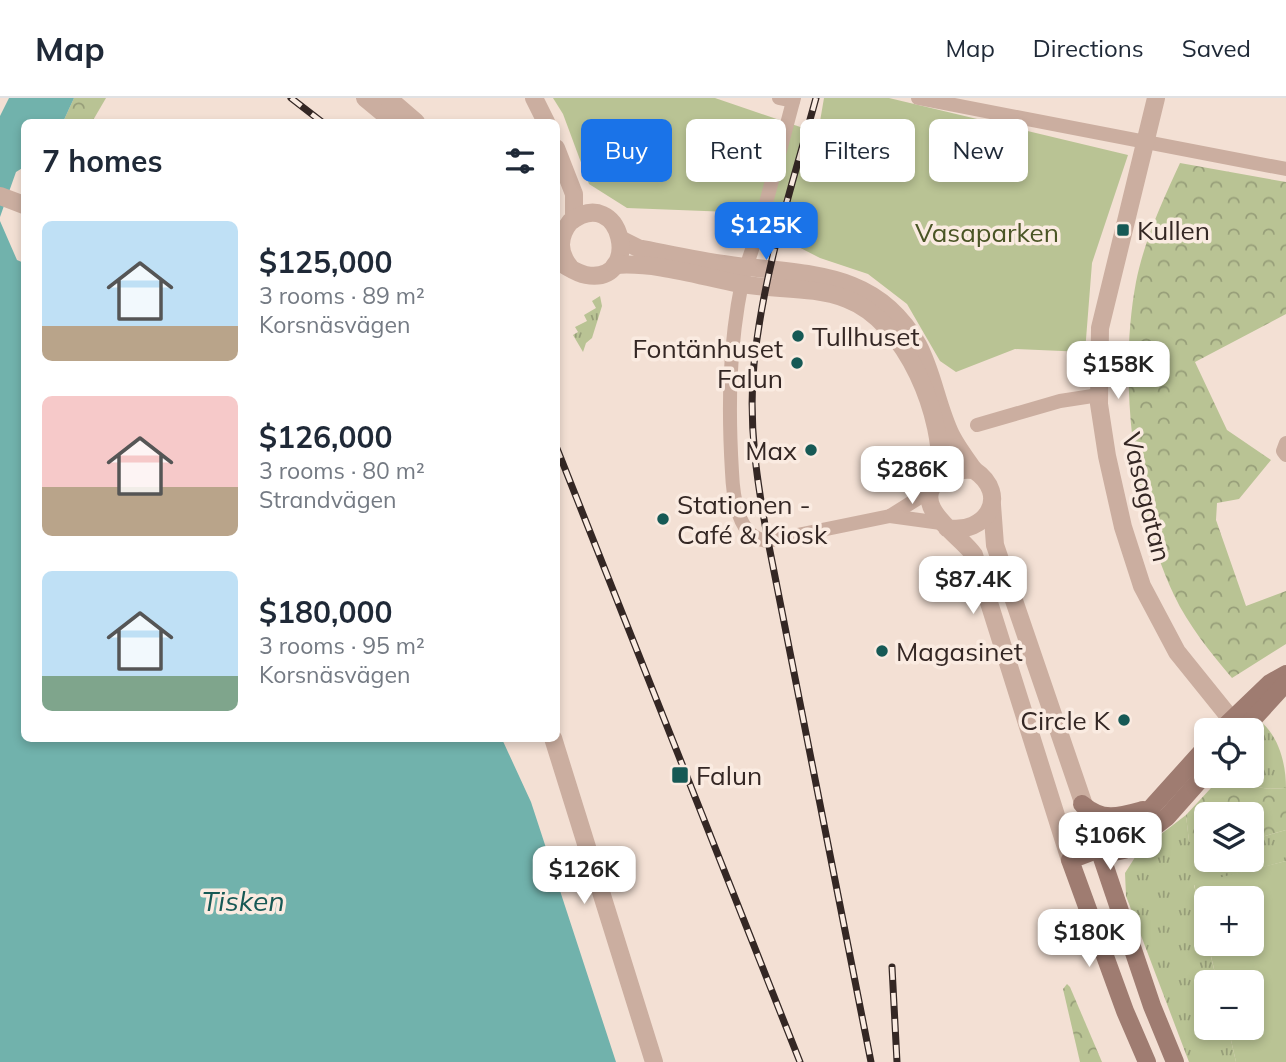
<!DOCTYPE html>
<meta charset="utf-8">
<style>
:root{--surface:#fff;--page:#f2f2f3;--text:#1f2937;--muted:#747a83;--line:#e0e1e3;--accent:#1a73e8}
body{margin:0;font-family:Mulish,sans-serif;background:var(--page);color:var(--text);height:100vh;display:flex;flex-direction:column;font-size:26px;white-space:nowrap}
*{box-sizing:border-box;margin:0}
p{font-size:23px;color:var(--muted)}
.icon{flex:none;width:38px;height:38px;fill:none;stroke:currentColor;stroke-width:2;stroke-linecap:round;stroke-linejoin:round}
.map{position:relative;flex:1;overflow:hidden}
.details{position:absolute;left:21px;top:21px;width:539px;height:623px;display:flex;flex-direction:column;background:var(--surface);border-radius:10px;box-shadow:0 4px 10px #0003}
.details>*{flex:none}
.guide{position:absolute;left:581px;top:21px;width:598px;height:63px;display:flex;gap:14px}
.tools{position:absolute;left:1194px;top:620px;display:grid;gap:14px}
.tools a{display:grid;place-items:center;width:70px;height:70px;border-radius:10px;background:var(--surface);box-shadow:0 4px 10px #0003;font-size:35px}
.price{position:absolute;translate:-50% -60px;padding:0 16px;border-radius:14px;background:#fff;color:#222;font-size:23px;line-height:46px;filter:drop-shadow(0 2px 4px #0008)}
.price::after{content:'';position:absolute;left:50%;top:42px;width:21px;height:16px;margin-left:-10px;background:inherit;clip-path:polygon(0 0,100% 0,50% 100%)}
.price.current{background:var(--accent);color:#fff}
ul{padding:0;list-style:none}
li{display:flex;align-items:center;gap:21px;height:175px;padding:0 21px}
li span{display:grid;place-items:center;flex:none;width:196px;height:140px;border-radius:10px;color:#555}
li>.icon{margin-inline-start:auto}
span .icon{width:84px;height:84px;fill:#fffc;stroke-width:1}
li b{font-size:30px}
h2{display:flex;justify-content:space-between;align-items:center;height:84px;padding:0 21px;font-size:30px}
.pill{padding:0 24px;border-radius:10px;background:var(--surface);box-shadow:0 4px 10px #0003;font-size:24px;line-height:63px}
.pill.current{background:var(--accent);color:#fff}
header{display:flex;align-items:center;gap:42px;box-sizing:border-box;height:98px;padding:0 35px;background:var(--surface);border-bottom:2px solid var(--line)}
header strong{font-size:33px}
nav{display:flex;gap:38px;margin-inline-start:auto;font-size:24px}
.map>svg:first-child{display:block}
</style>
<header>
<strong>Map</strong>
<nav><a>Map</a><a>Directions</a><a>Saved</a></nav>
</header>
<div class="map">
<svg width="1286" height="964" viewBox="0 0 1286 964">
<defs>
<pattern id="grass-tufts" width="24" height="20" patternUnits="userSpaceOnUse" patternTransform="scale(1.75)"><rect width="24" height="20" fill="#b9c394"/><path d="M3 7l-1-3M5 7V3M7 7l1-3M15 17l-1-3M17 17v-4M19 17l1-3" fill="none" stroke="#979e79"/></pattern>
<pattern id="forest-crowns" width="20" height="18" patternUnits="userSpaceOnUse" patternTransform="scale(1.75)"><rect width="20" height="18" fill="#b9c394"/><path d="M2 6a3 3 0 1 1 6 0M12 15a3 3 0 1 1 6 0" fill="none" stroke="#979e79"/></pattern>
</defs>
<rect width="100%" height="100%" fill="#f3e0d4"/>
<!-- grass -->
<g fill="url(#grass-tufts)">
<polygon points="600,198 602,208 592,240 586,245 583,254 573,237 578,234 575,229 587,223 584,217 596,210 592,203"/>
<path d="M 1259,622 C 1279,638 1286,666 1286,690 C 1266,691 1256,693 1242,677 L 1251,677 L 1251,634 Z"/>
<polygon points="1186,717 1189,743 1206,748 1206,761 1251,761 1251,742 1286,732 1286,763 1194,787 1217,884 1206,884 1206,929 1228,929 1236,964 1189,964 1126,798 1125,775 1139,753"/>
</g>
<!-- forest -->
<g fill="url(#forest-crowns)">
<polygon points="74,0 106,0 92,24 63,24"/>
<path d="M 1180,65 L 1286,84 L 1286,216 L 1195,264 L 1227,332 L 1271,362 L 1239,401 L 1217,405 L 1216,422 L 1246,508 L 1286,493 L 1286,546 L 1232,580 C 1211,555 1188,527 1174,497 C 1133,411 1118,279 1136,184 C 1144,143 1163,102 1180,65 Z"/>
<path d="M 1223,677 L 1242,677 C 1256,693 1266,691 1286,690 L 1286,732 L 1251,742 L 1251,716 L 1206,716 L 1206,748 L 1189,744 L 1186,717 Z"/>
<polygon points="1067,886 1070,889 1102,964 1080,964 1063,891"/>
</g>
<!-- park -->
<g fill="#b9c394">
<polygon points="553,0 715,0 818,35 824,0 889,0 1128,57 1092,165 1085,254 1015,251 956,274 940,263 907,206 868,176 820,160 730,114 627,110 589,86 563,16"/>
<polygon points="1286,763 1286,964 1236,964 1228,929 1251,929 1251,884 1217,884 1208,845 1251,845 1251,800 1206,800 1206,836 1194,786"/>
</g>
<!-- water -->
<g fill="#71b2ac">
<polygon points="9,0 74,0 63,24 24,24 24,69 16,74 0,119 0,18"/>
<polygon points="0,123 17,162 24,165 24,640 502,641 531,704 616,964 0,964"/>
</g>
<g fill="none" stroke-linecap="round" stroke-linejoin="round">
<!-- minor -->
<g stroke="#cbaea0" stroke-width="14">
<polyline points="779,0 793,3"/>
<path d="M 794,0 C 782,44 771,89 758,133 C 753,150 746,167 742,184 C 729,248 728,309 732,374 C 733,397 737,441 768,443 L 890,418 L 933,391"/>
<polyline points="918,0 1286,71"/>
<polyline points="977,327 1060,303 1099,297"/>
<polyline points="1286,345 1283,353 1286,357"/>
<polyline points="890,418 941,425"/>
</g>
<!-- tertiary -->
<g stroke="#cbaea0" stroke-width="18">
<polyline points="365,0 394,24"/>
<polyline points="388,0 416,24"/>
<polyline points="534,0 546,24"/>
<polyline points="1156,0 1100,230 1099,306 1107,358 1123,429 1142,488 1177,554 1231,621"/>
<polyline points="556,50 574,96 574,121"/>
<polyline points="0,98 24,107"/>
<path d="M 622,142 L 638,150 C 674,157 711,166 748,169 C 817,177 879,177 918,247 C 933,275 937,308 951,337 C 957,349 966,361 974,372"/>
<path d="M 556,163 C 566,167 575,175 586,177 C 644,187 622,84 570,124 C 558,139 558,155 570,169"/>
<path d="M 615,167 C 657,164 699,178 741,186 C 776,192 813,188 847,201 C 907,224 945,319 940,380"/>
<polyline points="992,407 995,447 1099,751"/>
<path d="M 947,430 C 986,437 1011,397 974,372 C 961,371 948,372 938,382 C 909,409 961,437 974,457 L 1070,762"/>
<polyline points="553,640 654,964"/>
</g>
<!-- secondary -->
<g stroke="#9f7c71" stroke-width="18">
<polyline points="1221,632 1270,585 1286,576"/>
<polyline points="1243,632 1286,585"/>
<path d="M 1082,706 C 1103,724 1118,719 1143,712"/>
<polyline points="1099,751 1152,908 1175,964"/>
<polyline points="1099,751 1143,719 1206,649"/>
<polyline points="1147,964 1125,913 1070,762 1099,751 1109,755 1124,752 1167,719 1206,675"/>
</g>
<!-- rail casing -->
<g stroke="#342724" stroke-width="7">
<g id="rail">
<polyline points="291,0 322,24"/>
<path d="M 816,0 C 792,88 763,175 754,266 C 748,326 757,384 768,443 L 871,964"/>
<polyline points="556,348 800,964"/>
<polyline points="892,869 897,964"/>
</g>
</g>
<!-- rail -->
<use href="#rail" stroke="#faebe1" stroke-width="4.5" stroke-dasharray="13" stroke-linecap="butt"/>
</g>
<!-- markers -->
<g fill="#165955" stroke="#faebe1" stroke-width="2.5">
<rect x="1116" y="125" width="14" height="14" rx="3.5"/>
<circle cx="798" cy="238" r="7"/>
<circle cx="797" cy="265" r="7"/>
<circle cx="811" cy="352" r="7"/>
<circle cx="663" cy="421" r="7"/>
<circle cx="882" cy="553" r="7"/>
<circle cx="1124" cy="622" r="7"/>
<rect x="671" y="668" width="18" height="18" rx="3.5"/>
</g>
<g text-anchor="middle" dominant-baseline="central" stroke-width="7" stroke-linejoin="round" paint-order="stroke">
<!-- poi labels -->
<g font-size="26" fill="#342724" stroke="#faebe1" text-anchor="start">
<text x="1137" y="132">Kullen</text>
<text x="812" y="238">Tullhuset</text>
<text x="783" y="250" text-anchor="end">Fontänhuset<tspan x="783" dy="30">Falun</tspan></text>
<text x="797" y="352" text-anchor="end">Max</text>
<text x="677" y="406">Stationen -<tspan x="677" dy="30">Café &amp; Kiosk</tspan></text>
<text x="896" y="553">Magasinet</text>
<text x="1110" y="622" text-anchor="end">Circle K</text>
<text x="696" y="677">Falun</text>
</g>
<!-- park labels -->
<g font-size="26" fill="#4a5525" stroke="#faebe1">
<text x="987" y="134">Vasaparken</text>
</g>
<!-- street labels -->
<g font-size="26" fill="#342724" stroke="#faebe1">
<text transform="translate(1147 399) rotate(76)">Vasagatan</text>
</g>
<!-- water labels -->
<g font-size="28" font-style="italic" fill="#165955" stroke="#faebe1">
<text x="243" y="802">Tisken</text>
</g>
</g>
</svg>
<div class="tools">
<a><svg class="icon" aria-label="locate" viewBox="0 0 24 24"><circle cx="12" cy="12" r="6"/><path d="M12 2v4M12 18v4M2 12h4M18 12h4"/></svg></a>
<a><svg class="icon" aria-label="layers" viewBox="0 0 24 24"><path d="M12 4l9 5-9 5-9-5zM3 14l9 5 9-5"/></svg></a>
<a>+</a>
<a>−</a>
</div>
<b class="price current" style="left:766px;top:164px">$125K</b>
<b class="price" style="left:1118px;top:303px">$158K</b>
<b class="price" style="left:912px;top:408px">$286K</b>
<b class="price" style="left:973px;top:518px">$87.4K</b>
<b class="price" style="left:1110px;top:774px">$106K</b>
<b class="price" style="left:584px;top:808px">$126K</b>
<b class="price" style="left:1089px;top:871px">$180K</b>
<div class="guide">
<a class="pill current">Buy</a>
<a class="pill">Rent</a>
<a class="pill">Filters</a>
<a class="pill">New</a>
</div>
<section class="details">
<h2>7 homes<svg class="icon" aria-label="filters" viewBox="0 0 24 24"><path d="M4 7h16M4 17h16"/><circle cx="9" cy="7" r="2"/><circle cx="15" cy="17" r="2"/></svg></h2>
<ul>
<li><span style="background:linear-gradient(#bfe0f5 75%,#b9a48a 0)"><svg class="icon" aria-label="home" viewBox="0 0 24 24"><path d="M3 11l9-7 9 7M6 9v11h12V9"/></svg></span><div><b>$125,000</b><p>3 rooms · 89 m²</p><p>Korsnäsvägen</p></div></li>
<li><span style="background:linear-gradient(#f6c9c9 65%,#b9a48a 0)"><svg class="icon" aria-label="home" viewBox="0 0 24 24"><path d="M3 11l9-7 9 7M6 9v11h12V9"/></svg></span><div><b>$126,000</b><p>3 rooms · 80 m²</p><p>Strandvägen</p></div></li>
<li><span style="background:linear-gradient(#bfe0f5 75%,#7fa58c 0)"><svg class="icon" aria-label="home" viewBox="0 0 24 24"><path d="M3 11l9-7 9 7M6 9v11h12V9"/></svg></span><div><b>$180,000</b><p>3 rooms · 95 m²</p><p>Korsnäsvägen</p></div></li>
</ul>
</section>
</div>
